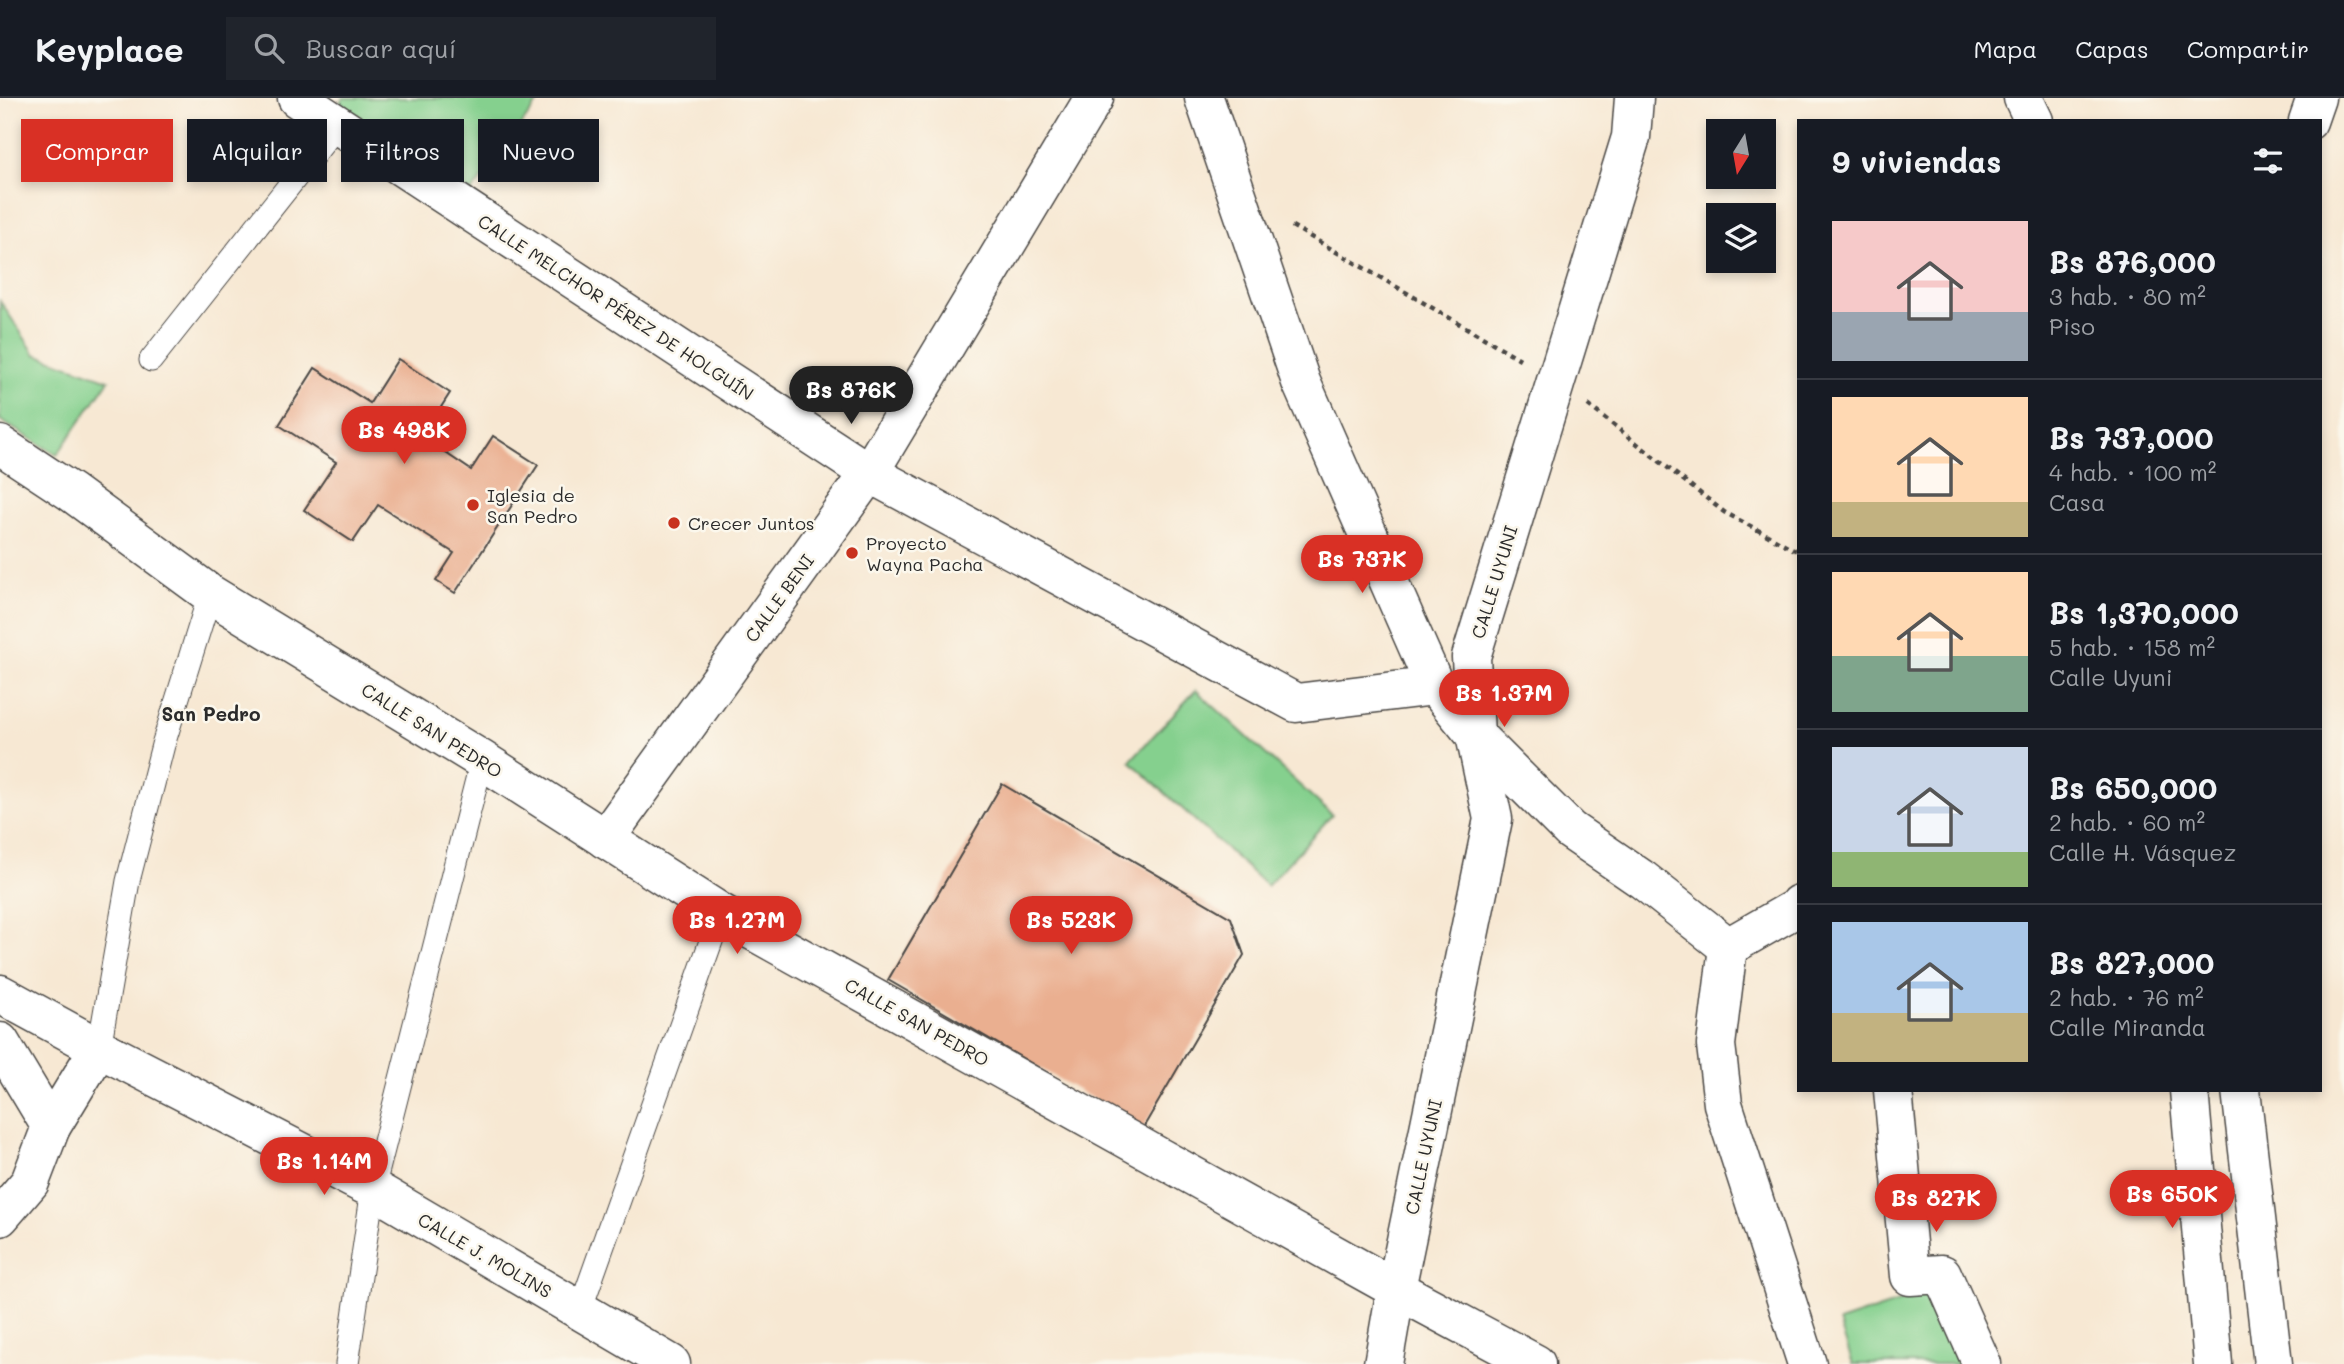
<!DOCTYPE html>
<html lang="es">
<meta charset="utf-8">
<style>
:root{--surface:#171b24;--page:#20242c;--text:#f1f3f6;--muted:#9ea1a6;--line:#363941;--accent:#d93025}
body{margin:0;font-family:Mali,sans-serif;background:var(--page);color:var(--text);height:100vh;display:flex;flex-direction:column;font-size:26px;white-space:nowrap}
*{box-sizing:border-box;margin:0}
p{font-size:23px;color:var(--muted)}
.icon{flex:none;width:38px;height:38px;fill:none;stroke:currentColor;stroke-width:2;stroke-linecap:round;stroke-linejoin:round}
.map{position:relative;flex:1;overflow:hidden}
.details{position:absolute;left:1797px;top:21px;width:525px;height:973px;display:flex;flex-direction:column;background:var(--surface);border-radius:0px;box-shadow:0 4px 10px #0003}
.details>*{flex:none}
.banner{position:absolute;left:21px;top:21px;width:665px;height:63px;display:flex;gap:14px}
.needle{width:46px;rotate:191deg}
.tools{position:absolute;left:1706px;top:21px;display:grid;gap:14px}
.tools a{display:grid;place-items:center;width:70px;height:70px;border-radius:0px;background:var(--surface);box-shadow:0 4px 10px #0003;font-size:35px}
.price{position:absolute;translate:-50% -60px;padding:0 16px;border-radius:24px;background:var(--accent);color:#fff;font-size:23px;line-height:46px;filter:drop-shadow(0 2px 4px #0008)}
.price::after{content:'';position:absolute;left:50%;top:42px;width:21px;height:16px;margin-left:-10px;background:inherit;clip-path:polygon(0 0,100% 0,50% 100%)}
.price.on{background:#222;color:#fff}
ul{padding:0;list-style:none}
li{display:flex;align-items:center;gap:21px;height:175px;padding:0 35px}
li+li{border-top:2px solid var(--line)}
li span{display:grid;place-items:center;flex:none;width:196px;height:140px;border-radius:0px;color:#555}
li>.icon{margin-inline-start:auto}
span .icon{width:84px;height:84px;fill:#fffc;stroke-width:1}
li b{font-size:30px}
h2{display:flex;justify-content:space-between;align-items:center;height:84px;padding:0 35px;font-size:30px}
.pill{padding:0 24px;border-radius:0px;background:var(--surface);box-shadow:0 4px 10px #0003;font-size:24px;line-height:63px}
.pill.on{background:var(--accent);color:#fff}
header{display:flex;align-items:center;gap:42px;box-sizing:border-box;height:98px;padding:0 35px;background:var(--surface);border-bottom:2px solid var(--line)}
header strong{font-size:33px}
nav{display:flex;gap:38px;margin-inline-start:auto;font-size:24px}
.search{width:490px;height:63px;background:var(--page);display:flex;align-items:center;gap:18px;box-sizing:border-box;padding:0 24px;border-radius:0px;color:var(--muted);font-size:26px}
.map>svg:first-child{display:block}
</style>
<header>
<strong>Keyplace</strong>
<div class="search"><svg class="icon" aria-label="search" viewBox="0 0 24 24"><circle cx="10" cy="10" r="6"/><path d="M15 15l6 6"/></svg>Buscar aquí</div>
<nav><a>Mapa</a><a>Capas</a><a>Compartir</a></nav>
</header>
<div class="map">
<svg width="2344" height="1266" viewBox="0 0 2344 1266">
<rect width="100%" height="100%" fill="#fbf7ec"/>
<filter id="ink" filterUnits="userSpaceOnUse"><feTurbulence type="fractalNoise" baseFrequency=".0143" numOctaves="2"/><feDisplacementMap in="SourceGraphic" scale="14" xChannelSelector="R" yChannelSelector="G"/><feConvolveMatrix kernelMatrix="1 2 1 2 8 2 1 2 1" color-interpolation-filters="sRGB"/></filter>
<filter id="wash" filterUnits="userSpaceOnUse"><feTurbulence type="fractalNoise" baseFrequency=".00686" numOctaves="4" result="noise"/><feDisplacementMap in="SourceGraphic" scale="28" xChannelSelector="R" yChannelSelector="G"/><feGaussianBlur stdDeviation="1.57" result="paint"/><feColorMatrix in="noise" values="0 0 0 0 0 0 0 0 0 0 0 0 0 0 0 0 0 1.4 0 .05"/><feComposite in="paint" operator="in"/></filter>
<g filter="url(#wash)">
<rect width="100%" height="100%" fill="#f7e8d3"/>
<!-- green -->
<g fill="#85d08e" stroke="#587e5c" stroke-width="2">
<polygon points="343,0 541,0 471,95 339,6"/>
<polygon points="0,203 35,256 109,282 57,357 0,322"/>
<polygon points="1196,592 1332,717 1267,788 1130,663"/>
<polygon points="1934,1192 1960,1266 1853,1266 1839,1224"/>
</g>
<g id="blocks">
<!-- building -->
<g fill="#eaaf90">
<polygon points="398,261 450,295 422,339 471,372 493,338 538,367 455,495 436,483 454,455 378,407 353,444 304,412 336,364 279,327 315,270 370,305"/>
<polygon points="1002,686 1231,820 1244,857 1143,1030 888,882"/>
</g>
</g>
</g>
<g filter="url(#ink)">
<use href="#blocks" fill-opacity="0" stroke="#4a4744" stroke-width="2"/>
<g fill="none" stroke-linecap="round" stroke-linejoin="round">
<!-- service casing -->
<g stroke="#4a4744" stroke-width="25">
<g id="service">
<polyline points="151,262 338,26"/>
<polyline points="99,950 128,783 163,647 210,496"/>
<polyline points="580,1212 721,815"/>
<polyline points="347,1266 373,1091 482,662"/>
</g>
</g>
<!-- minor casing -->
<g stroke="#4a4744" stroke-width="41">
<g id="minor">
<polyline points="297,0 869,375 1296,605 1435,588"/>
<polyline points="1204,0 1301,284 1435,588 1475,637 1570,732 1643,782 1728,849"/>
<polyline points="2023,0 2034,23"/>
<polyline points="2308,23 2316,0"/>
<polyline points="0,347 71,394 210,496 482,662 721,815 1396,1191 1536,1266"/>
<polyline points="605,741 869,375 1094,0"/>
<polyline points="1728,849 1716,947 1723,1006 1807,1266"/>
<polyline points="1728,849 1796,810 1799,806"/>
<polyline points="0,896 99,950 373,1091 671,1266"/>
<polyline points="1893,992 1910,1178 1942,1176 1982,1266"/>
<polyline points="2189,992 2213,1266"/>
<polyline points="2241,992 2273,1266"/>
<polyline points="51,1029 99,950"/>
<polyline points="1383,1266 1396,1191 1493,721 1475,637 1471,559 1631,39 1634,0"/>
</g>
</g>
<!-- secondary casing -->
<g stroke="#4a4744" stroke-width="41">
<polyline id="secondary" points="0,944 51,1029 30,1084 0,1119"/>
</g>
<!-- path -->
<g stroke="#4a4744" stroke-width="4.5" stroke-dasharray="5 5" stroke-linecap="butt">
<polyline points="1292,128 1520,261"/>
<polyline points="1588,307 1724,414 1799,454"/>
</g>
<!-- service -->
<use href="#service" stroke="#fff" stroke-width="23"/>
<!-- minor -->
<use href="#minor" stroke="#fff" stroke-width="38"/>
<!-- secondary -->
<use href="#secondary" stroke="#fff" stroke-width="38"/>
</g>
</g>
<!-- markers -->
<g fill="#c8321e" stroke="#fbf7ec" stroke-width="2.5">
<circle cx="473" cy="407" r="7"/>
<circle cx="674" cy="425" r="7"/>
<circle cx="852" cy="455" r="7"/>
</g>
<g text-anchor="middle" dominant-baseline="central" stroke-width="5" stroke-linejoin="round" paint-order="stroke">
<!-- street labels -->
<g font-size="18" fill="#2b2b2b" stroke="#fbf7ec">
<text transform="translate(616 209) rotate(33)">CALLE MELCHOR PÉREZ DE HOLGUÍN</text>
<text transform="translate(1494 484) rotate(-73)">CALLE UYUNI</text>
<text transform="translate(779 500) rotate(-54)">CALLE BENI</text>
<text transform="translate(432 632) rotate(32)">CALLE SAN PEDRO</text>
<text transform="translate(917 924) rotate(29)">CALLE SAN PEDRO</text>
<text transform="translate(1423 1059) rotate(-78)">CALLE UYUNI</text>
<text transform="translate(485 1157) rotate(30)">CALLE J. MOLINS</text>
</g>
<!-- poi labels -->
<g font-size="18" fill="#2b2b2b" stroke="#fbf7ec" text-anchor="start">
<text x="487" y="397">Iglesia de<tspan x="487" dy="21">San Pedro</tspan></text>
<text x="688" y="425">Crecer Juntos</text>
<text x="866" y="445">Proyecto<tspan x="866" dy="21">Wayna Pacha</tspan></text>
</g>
<!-- neighbourhood labels -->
<g font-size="19" font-weight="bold" fill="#2b2b2b" stroke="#fbf7ec">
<text x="211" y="615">San Pedro</text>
</g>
</g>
</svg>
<div class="tools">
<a><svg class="needle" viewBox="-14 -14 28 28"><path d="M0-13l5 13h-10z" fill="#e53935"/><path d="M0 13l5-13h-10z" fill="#9ea1a6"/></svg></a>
<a><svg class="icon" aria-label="layers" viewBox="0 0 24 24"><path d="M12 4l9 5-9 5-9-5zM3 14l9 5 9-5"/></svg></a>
</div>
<b class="price on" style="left:851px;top:328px">Bs 876K</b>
<b class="price" style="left:404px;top:368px">Bs 498K</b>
<b class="price" style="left:1362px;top:497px">Bs 737K</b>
<b class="price" style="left:1504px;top:631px">Bs 1.37M</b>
<b class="price" style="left:737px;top:858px">Bs 1.27M</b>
<b class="price" style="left:1071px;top:858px">Bs 523K</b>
<b class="price" style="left:324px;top:1099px">Bs 1.14M</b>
<b class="price" style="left:2172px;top:1132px">Bs 650K</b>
<b class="price" style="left:1936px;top:1136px">Bs 827K</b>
<div class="banner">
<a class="pill on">Comprar</a>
<a class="pill">Alquilar</a>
<a class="pill">Filtros</a>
<a class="pill">Nuevo</a>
</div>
<section class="details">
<h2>9 viviendas<svg class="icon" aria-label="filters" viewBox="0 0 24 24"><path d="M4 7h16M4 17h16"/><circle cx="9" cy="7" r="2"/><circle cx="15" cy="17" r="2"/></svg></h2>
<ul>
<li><span style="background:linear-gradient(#f6c9c9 65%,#9aa5b1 0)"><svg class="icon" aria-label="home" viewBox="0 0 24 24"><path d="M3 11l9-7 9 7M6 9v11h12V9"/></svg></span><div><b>Bs 876,000</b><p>3 hab. · 80 m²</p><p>Piso</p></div></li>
<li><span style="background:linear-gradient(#ffd9b3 75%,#c2b280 0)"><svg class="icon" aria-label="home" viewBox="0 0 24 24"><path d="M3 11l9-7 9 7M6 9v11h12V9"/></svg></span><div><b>Bs 737,000</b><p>4 hab. · 100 m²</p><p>Casa</p></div></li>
<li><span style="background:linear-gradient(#ffd9b3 60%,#7fa58c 0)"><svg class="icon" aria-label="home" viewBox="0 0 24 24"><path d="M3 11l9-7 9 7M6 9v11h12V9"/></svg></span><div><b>Bs 1,370,000</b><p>5 hab. · 158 m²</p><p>Calle Uyuni</p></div></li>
<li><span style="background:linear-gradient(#c9d6e8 75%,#8fb573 0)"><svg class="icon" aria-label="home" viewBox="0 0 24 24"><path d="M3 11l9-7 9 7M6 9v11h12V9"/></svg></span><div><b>Bs 650,000</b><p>2 hab. · 60 m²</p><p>Calle H. Vásquez</p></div></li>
<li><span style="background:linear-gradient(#a9c7e8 65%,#c2b280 0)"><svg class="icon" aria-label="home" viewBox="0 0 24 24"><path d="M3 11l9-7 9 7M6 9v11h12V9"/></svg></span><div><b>Bs 827,000</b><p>2 hab. · 76 m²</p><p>Calle Miranda</p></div></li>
</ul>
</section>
</div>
